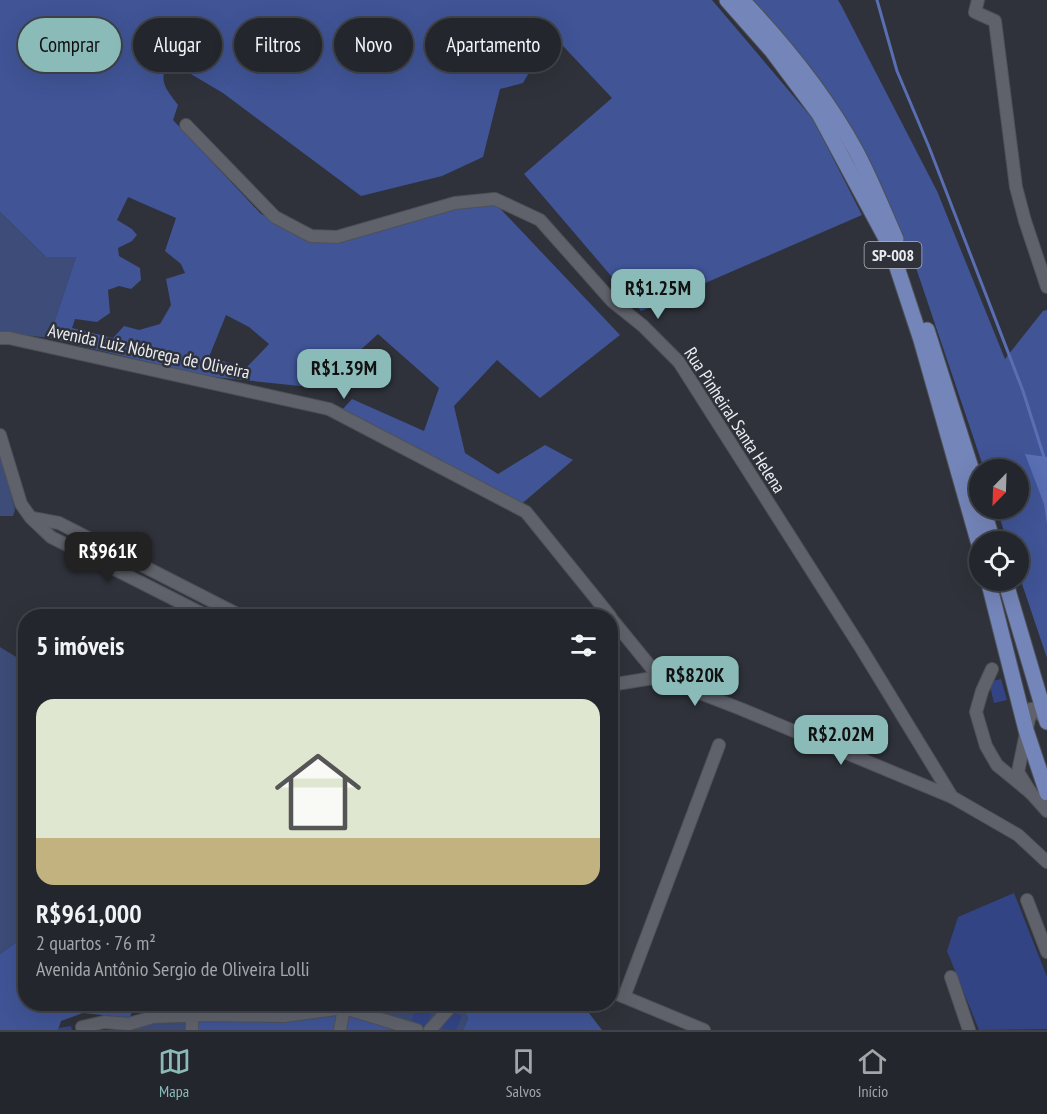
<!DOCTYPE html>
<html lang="pt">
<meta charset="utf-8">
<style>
:root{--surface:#23262c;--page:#2f3238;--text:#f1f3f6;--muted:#a3a5a9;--line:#404348;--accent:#8bbbb9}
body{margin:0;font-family:"PT Sans Narrow",sans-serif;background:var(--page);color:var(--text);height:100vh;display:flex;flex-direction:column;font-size:22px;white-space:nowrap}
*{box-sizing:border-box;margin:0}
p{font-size:20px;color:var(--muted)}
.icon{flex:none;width:33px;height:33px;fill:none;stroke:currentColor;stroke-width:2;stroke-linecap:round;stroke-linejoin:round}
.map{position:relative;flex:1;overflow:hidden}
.details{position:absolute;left:18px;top:609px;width:600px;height:402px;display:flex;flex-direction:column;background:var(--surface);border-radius:24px;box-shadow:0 6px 24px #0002,0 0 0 2px var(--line)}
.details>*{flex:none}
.hud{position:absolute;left:18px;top:18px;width:600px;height:54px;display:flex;gap:12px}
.needle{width:39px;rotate:203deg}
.controls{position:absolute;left:969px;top:459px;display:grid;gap:12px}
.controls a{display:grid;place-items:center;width:60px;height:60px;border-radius:50%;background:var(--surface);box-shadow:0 6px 24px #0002,0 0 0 2px var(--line);font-size:30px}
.price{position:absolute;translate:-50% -51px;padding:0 14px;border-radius:12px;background:var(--accent);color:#111;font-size:20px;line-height:39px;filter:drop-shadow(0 2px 3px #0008)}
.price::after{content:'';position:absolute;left:50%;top:36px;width:18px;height:14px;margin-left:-9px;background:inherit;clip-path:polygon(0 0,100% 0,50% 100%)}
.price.on{background:#222;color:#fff}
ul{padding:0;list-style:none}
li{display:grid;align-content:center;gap:12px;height:318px;padding:0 18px}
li+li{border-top:2px solid var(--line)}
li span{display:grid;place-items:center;height:186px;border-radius:18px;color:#555}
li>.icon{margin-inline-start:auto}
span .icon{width:108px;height:108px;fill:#fffc;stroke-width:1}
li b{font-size:26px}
h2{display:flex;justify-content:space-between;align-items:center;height:72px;padding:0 18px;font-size:26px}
.chip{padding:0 21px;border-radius:27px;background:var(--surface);box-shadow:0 6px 24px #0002,0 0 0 2px var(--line);font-size:21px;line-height:54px}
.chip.on{background:var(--accent);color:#111}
.menu{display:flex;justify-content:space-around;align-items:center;height:84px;border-top:2px solid var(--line);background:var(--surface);font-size:16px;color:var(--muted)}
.menu a{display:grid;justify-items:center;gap:3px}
.menu .on{color:var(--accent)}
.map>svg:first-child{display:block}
</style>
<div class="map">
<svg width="1047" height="1030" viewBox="0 0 1047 1030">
<rect width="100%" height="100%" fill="#2f323a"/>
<!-- green -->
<g fill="#3d4c78">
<polygon points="0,212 46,257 76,257 49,338 0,332"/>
<polygon points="0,451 15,510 13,516 0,516"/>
<polygon points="0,647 26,663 24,878 26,879 25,930 22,938 0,954"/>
<polygon points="309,1004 440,1004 463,1009 468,1018 463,1030 417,1030 306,1008"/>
<polygon points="192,1015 192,1030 129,1030 129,1024"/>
</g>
<!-- forest -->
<g fill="#405496" fill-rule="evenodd">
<path d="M 0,0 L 712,0 L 813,119 L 862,215 L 641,311 L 524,174 L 612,98 L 548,30 L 529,31 L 518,48 L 517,64 L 530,71 L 523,83 L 500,89 L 483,157 L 442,176 L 361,196 L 223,93 L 184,70 L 172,68 L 164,72 C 161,86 170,94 178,105 L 173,120 L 261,214 L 321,242 L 455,205 L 494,202 L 620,335 L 540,398 L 497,360 L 454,406 L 465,453 L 498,474 L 545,445 L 573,460 L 519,506 L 341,411 L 352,399 L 424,431 L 439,388 L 378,334 L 319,388 L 205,376 L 49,338 L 76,257 L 46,257 L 0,212 ZM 128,197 L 176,218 L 165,251 L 181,264 L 185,273 L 166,279 L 171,305 L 160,324 L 139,330 L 124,326 L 113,338 L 72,328 L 75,319 L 97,322 L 110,313 L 108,290 L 119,286 L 131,289 L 141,280 L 140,268 L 119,256 L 118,248 L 132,241 L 137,235 L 132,229 L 117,220 ZM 226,315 L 249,327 L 269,344 L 246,368 L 209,357 Z"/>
<polygon points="750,0 838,0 841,5 937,191 1005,359 1043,311 1047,310 1047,658 1019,575 1018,542 1007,541 997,509 1018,508 1018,470 984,469 913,259 856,144"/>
<polygon points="25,930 26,1004 134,1004 130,1018 83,1013 61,1021 58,1030 0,1030 0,954 22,938"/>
<polygon points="190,1004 264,1004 274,1009 274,1012 190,1010"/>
<polygon points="440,1004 582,1004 602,1030 463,1030 468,1018 463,1009"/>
<polygon points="326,1010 417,1030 192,1030 192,1015"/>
</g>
<!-- water -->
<polygon fill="#596eb3" points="1025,454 1047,457 1047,524 1044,504"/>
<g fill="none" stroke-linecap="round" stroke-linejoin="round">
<!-- stream -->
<polyline stroke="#596eb3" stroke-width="3" points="877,0 897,71 929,147 1023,391 1044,457"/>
</g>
<!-- building -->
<g fill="#324484">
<polygon points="1001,679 1007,700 994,703 989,682"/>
<polygon points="1014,893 1047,977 1047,1029 979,1030 947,951 958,917"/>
<polygon points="449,1010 462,1016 456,1030 441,1029"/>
<polygon points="415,1011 431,1014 426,1028 411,1023"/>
<polygon points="71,1026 72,1030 58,1030 58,1028"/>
</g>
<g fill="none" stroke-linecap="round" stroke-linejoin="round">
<!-- minor casing -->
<g stroke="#4e5157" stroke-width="14">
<g id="minor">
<polyline points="978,0 975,12 995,21 1016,187 1025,221 1047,287"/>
<polyline points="186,125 275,217 311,236 337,237 455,203 495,199 540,220 612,301 643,326 679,362 861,648 952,797"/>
<polyline points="0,338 9,338 329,409 526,512 610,616"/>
<polyline points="0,435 21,504 31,518 51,537 207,616"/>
<polyline points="32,518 59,523 241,616"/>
<polyline points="610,617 659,677 741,709 952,797 1018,835 1047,862"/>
<polyline points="992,669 982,691 976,712 986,746 997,765 1031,793"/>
<polyline points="610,685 659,677"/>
<polyline points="1046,720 1036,709 1031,709 1018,772 1031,793 1047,811"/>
<polyline points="1027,900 1047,952"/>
<polyline points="951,977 969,1030"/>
<polyline points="610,991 704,1030"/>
<polyline points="624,997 719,745"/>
<polyline points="82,1027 104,1022 129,1024 153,1017 205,1015 284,1016 344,1008 417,1030"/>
<polyline points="192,1030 192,1015"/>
<polyline points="340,1030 344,1008"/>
<polyline points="430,1030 453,1004"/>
</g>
</g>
<!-- major casing -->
<g stroke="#4e5157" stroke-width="17">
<g id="major">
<polyline points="727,0 772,51 819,114 890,246 921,340 980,548"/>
<path d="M 742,0 C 785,45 826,96 856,151 C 871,179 883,210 896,239"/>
<polyline points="927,330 980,496"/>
<polyline points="983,508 993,542"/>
<polyline points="988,580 1026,730 1047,793"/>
<polyline points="1005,580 1047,722"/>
</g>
</g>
<!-- minor -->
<use href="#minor" stroke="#5f626b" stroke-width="12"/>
<!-- major -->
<use href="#major" stroke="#7485b9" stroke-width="15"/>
</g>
<g text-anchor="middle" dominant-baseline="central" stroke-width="5" stroke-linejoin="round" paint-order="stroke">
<!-- shield labels -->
<rect fill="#2f323a" stroke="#b3b5bb" stroke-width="1.5" x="864.5" y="242" width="57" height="26" rx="4.5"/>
<g font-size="16" font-weight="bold" fill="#ebedf2">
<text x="893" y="255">SP-008</text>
</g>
<!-- street labels -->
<g font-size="18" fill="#ebedf2" stroke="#2f323a">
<text transform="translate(149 351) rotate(12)">Avenida Luiz Nóbrega de Oliveira</text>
<text transform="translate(735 420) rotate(57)">Rua Pinheiral Santa Helena</text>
</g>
</g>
</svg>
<div class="controls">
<a><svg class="needle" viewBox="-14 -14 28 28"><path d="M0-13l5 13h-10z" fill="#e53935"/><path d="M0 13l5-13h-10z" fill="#a3a5a9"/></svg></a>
<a><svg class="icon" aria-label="locate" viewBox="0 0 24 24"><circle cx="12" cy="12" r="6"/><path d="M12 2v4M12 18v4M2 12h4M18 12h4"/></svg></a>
</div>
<b class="price" style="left:658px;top:320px">R$1.25M</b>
<b class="price" style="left:344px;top:400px">R$1.39M</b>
<b class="price on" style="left:108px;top:583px">R$961K</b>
<b class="price" style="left:695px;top:707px">R$820K</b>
<b class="price" style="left:841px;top:766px">R$2.02M</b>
<div class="hud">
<a class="chip on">Comprar</a>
<a class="chip">Alugar</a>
<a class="chip">Filtros</a>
<a class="chip">Novo</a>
<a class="chip">Apartamento</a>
</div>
<section class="details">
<h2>5 imóveis<svg class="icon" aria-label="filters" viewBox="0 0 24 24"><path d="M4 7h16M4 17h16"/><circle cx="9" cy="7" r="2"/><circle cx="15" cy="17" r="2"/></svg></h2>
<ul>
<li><span style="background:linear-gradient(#dfe7d0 75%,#c2b280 0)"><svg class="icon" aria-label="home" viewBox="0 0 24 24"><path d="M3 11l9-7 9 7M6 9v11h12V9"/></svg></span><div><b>R$961,000</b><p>2 quartos · 76 m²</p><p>Avenida Antônio Sergio de Oliveira Lolli</p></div></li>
</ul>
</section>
</div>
<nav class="menu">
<a class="on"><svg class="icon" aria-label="map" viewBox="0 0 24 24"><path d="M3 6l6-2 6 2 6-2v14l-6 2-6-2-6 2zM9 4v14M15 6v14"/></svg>Mapa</a>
<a><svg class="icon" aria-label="saved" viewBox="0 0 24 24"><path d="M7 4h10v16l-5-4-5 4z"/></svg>Salvos</a>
<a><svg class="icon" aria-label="home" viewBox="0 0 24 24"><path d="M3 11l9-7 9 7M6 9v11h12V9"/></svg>Início</a>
</nav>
